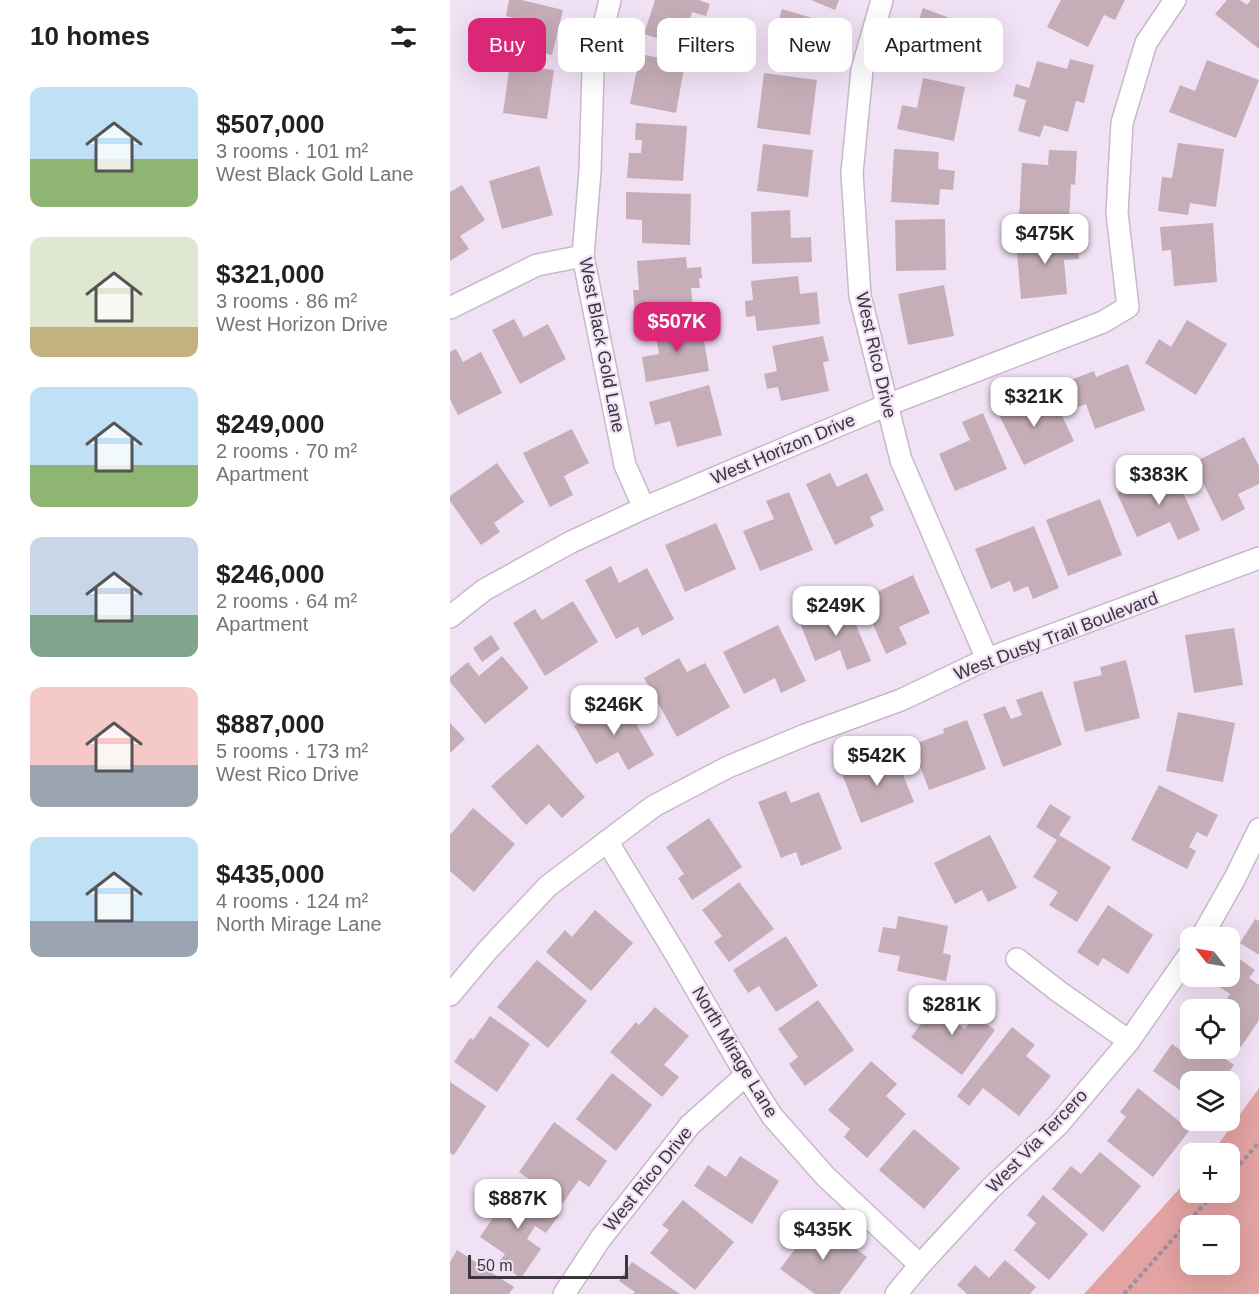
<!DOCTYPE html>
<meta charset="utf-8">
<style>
:root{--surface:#fff;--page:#f6f6f6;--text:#202124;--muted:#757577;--accent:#db2777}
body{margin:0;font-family:Helvetica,sans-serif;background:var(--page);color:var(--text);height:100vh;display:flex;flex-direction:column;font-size:22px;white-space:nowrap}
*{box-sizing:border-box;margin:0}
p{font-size:20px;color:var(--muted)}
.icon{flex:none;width:33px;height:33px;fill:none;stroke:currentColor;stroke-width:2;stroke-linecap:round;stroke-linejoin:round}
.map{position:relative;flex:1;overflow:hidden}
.details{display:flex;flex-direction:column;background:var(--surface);width:450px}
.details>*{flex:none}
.banner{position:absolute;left:18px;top:18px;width:570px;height:54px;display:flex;gap:12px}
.needle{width:39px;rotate:301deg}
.tools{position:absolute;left:730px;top:927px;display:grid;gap:12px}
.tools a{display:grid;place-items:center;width:60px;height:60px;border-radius:12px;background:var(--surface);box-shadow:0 6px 24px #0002;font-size:30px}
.scale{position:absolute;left:18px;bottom:15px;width:160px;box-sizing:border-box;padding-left:6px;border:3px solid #3b353d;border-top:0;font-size:16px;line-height:21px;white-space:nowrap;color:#3b353d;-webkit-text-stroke:4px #f1e1f5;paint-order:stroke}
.price{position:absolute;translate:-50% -51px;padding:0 14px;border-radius:12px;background:#fff;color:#222;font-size:20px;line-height:39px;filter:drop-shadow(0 2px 3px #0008)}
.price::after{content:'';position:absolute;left:50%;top:36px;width:18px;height:14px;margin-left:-9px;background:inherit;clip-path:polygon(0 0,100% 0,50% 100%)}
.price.current{background:var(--accent);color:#fff}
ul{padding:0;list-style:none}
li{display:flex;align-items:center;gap:18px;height:150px;padding:0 30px}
li span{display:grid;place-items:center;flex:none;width:168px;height:120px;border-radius:12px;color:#555}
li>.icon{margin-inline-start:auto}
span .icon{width:72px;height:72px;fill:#fffc;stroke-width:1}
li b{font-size:26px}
h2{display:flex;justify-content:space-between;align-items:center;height:72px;padding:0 30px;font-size:26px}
.tag{padding:0 21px;border-radius:12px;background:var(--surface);box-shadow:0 6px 24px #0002;font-size:21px;line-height:54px}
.tag.current{background:var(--accent);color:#fff}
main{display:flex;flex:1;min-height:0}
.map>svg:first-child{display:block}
</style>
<main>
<section class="details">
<h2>10 homes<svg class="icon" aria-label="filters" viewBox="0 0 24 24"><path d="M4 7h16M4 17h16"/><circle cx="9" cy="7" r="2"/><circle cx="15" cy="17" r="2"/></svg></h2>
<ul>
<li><span style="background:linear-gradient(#bfe0f5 60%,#8fb573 0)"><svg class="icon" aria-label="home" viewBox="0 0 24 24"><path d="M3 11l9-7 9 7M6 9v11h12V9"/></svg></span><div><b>$507,000</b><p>3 rooms · 101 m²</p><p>West Black Gold Lane</p></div></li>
<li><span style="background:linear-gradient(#dfe7d0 75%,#c2b280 0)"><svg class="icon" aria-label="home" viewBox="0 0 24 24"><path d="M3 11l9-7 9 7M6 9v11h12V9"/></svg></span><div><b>$321,000</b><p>3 rooms · 86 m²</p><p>West Horizon Drive</p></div></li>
<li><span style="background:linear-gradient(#bfe0f5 65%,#8fb573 0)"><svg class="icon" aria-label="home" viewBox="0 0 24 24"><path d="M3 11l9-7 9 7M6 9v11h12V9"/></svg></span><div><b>$249,000</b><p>2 rooms · 70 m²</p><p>Apartment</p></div></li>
<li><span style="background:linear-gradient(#c9d6e8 65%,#7fa58c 0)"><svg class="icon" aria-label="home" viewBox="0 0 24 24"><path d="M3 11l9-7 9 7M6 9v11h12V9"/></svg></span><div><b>$246,000</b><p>2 rooms · 64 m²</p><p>Apartment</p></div></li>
<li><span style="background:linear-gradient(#f6c9c9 65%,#9aa5b1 0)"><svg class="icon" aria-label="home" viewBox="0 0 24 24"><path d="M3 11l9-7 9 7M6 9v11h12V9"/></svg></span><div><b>$887,000</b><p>5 rooms · 173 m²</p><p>West Rico Drive</p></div></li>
<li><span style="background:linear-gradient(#bfe0f5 70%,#9aa5b1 0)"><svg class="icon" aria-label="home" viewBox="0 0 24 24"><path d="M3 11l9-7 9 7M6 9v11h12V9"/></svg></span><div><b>$435,000</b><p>4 rooms · 124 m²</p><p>North Mirage Lane</p></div></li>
</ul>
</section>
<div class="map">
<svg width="809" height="1294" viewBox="0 0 809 1294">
<rect width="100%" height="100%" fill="#f1e1f5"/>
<!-- green -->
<path fill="#e2a3a2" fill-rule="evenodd" d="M 809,1088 L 809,1294 L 634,1294 L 741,1176 L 741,1192 L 780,1192 L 780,1154 L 762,1153 ZM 741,1226 L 780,1226 L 780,1264 L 741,1264 Z"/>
<!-- building -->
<g fill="#c6aeb8">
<polygon points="59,0 72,0 113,10 102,55 65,46 71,20 56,16"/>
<polygon points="205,0 249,0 260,4 256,16 242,12 231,46 194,34"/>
<polygon points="361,0 389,0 385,10"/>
<polygon points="611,0 675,0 665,20 654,15 638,47 597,27"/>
<polygon points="777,0 790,0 797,5 801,0 809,0 809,49 765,14"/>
<polygon points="473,8 518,25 501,72 456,55"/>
<polygon points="332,9 382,24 368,69 318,54"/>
<polygon points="190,54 235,63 226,113 180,104"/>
<polygon points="620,59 644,65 634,103 626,101 618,132 594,125 590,137 568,131 576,100 563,96 566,84 579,88 587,61 617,69"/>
<polygon points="757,60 809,80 786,138 719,112 730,85 745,91"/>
<polygon points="60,64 104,70 97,119 53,113"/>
<polygon points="314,73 367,80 360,135 307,128"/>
<polygon points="473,78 515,87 504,141 447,129 452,105 467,108"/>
<polygon points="186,123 237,126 233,181 177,178 179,153 191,153 192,140 185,140"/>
<polygon points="728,143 774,149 766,207 740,203 738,215 708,211 712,177 722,178"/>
<polygon points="313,144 363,150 358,197 307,191"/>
<polygon points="444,149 489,152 488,169 505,171 503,190 490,189 489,205 441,202"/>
<polygon points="599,150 627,151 625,185 621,184 619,220 569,218 572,163 598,165"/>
<polygon points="89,166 103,215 52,229 39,181"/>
<polygon points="12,185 35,220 10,236 19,249 0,261 0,192"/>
<polygon points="176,192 241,194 240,245 192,243 192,220 176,219"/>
<polygon points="340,210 341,238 361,237 362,262 302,264 301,212"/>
<polygon points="495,219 496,270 446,271 445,220"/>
<polygon points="763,223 767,282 724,286 721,250 712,251 710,227"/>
<polygon points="627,235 629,259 614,260 617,294 571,299 566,241"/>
<polygon points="236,257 237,268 251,267 252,278 249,278 250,288 241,288 243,311 185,315 183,290 189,290 187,261"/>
<polygon points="348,276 350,294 367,292 370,324 307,331 305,316 296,317 295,301 303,300 301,281"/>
<polygon points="494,285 504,336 458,345 448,294"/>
<polygon points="64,319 74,337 98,324 116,359 70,384 42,330"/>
<polygon points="737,320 777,344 746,395 695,363 709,339 721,347"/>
<polygon points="251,322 259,371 196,382 192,357 209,354 205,329"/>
<polygon points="373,336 379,361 373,362 379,391 331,401 328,387 317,389 314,374 327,371 322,346"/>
<polygon points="6,349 13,362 31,352 52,393 8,415 0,399 0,352"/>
<polygon points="678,364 695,410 645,429 636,404 623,409 613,383 644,371 646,377"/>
<polygon points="259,385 272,435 227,447 220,421 205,425 199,402"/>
<polygon points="572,394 581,413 605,401 624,441 574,465 545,407"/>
<polygon points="533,413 557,469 505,491 489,454 520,440 512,422"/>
<polygon points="122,429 139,463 114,476 123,495 100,507 73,453"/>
<polygon points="794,437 809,466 809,484 788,494 795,509 772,521 743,463"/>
<polygon points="47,463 74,502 44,523 50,532 31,545 0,501 0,496"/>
<polygon points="722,468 750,530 728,540 720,522 687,537 667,493"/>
<polygon points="380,473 387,487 417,473 434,510 420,517 424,526 385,545 356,484"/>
<polygon points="339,492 363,550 310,571 293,531 324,519 316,501"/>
<polygon points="650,499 672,555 618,576 596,520"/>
<polygon points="266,523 286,569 235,592 215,545"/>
<polygon points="584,526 609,588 583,599 578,586 564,592 560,581 541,589 525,549"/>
<polygon points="161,566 169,583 197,568 224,619 192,636 188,627 166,639 135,580"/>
<polygon points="463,575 480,613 449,627 457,644 436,654 412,599"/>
<polygon points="123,601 148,642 95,676 63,623 85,609 92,620"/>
<polygon points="397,603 421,661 397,670 390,650 365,661 350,623"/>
<polygon points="328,625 356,681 331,693 325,678 294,694 273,652"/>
<polygon points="784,628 793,685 744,693 735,635"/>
<polygon points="41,635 50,649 32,662 23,648"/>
<polygon points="52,656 79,688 35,724 0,682 0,677 18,662 29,676"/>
<polygon points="229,658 237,672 255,663 280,707 227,737 194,678"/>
<polygon points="676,660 690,718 635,732 623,682 652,675 650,667"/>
<polygon points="592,691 612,745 553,767 533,714 555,706 561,719 572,715 566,700"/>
<polygon points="172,699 204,755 178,770 168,752 146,764 124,726"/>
<polygon points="728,712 785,723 773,782 716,771"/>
<polygon points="517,720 536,769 479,790 462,745 494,733 493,729"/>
<polygon points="0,723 15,739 0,753"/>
<polygon points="88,744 135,797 112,818 99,804 76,825 41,786"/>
<polygon points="443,750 464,802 411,823 391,771"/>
<polygon points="709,785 768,815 757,837 747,832 739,847 746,851 737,869 681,840"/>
<polygon points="336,791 341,803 369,792 392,849 351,866 346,852 331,858 308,802"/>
<polygon points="600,804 621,817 609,835 661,867 627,922 599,905 608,892 583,877 607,840 586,827"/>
<polygon points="23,808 65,844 24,892 0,871 0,835"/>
<polygon points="259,818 292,867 242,900 228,878 234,874 216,847"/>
<polygon points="540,835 567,888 538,902 532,890 505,904 484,863"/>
<polygon points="289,882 324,929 279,962 264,942 272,936 252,910"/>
<polygon points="658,905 703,935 678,974 653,958 648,966 627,952"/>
<polygon points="145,910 183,943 141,991 96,952 115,930 122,937"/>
<polygon points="448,916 498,926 493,953 501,955 496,981 447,971 450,956 428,952 433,927 446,929"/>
<polygon points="805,919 809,921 809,955 790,943"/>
<polygon points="336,936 368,986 326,1012 309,986 298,993 283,970"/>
<polygon points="784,955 805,970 799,978 809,985 809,1020 791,1047 780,1039 780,1010 755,1010 763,999 772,1005 780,994 764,983 769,976 780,976 780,960"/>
<polygon points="87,960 137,1001 98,1048 47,1007"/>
<polygon points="493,996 510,1009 502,1020 515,1029 525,1015 545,1030 512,1075 461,1037"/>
<polygon points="368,1000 404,1050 355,1086 339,1064 348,1057 328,1029"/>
<polygon points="205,1007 239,1036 214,1065 229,1077 212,1097 160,1052 186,1022 189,1025"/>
<polygon points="40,1016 80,1044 47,1092 4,1062 20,1038 23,1040"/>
<polygon points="562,1027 585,1045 576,1056 601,1076 569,1116 533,1088 519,1106 507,1096"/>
<polygon points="722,1044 735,1053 741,1045 741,1048 760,1048 784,1065 772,1082 741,1082 741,1098 703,1071"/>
<polygon points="421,1061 447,1084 436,1096 456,1114 417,1158 394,1137 400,1129 378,1110"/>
<polygon points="162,1073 202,1105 166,1151 126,1119"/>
<polygon points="0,1082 36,1106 4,1155 0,1153"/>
<polygon points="688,1088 740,1130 703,1177 657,1141 676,1117 670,1112"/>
<polygon points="104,1122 157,1161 139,1187 129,1180 113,1203 69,1172"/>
<polygon points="464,1129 510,1168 474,1209 429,1170"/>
<polygon points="650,1152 691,1186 653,1232 602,1189 621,1166 631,1174"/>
<polygon points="290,1156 329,1181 302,1224 244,1186 258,1165 276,1177"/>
<polygon points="65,1185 109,1215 96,1233 85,1226 77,1239 91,1249 71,1278 48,1263 55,1254 30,1237"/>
<polygon points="593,1195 638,1234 599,1280 564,1250 586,1223 577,1215"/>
<polygon points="233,1200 284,1242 245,1290 200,1253 219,1230 212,1225"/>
<polygon points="367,1220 417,1257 389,1294 365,1294 330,1269"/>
<polygon points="7,1250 64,1287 59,1294 0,1294 0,1262"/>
<polygon points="555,1260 586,1287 580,1294 517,1294 507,1285 525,1265 539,1278"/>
<polygon points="182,1262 230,1294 183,1294 185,1292 169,1281"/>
</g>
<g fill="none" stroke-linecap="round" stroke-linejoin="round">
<!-- street casing -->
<g stroke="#c7b8cb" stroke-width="24">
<g id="street">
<polyline points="160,0 143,71 140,171 133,256 175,465 194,508"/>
<polyline points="432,0 412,70 402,173 410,296 451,460 537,659"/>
<polyline points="0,308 87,265 133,256"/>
<polyline points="0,617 34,590 121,542 194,508 437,405 653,322 678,307 667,213 672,123 696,43 725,0"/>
<polyline points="157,841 228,958 296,1075 322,1116 376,1177 470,1265"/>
<polyline points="751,938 785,878 809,829"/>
<polyline points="567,959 608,991 679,1041"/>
<polyline points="0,995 36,952 98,886 204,806 278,767 355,735 451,700 537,659 809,558"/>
<polyline points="114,1294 151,1238 240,1125 296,1075"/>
<polyline points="446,1294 470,1265 541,1188 609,1124 679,1041 741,952"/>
</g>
</g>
<!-- path -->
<g stroke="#9b909e" stroke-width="4" stroke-dasharray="4.5 3" stroke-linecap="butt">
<polyline points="780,1176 809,1142"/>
<polyline points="674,1294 765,1192"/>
</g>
<!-- street -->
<use href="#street" stroke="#fff" stroke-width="21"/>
</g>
<g text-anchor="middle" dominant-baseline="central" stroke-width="4.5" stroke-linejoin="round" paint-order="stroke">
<!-- street labels -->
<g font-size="18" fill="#3b353d" stroke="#f1e1f5">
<text transform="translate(152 345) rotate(79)">West Black Gold Lane</text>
<text transform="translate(426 355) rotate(77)">West Rico Drive</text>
<text transform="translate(333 449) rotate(-23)">West Horizon Drive</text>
<text transform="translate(606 636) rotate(-21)">West Dusty Trail Boulevard</text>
<text transform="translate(285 1052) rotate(59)">North Mirage Lane</text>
<text transform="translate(587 1141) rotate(-46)">West Via Tercero</text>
<text transform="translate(198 1179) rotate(-51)">West Rico Drive</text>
</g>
</g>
</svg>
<div class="tools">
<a><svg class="needle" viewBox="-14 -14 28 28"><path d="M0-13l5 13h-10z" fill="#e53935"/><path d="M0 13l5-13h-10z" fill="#757577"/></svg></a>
<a><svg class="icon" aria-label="locate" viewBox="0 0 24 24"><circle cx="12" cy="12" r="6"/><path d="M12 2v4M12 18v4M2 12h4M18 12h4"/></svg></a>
<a><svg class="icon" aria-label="layers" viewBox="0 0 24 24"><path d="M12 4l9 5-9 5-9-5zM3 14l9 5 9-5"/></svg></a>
<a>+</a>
<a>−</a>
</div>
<div class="scale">50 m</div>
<b class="price" style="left:595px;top:265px">$475K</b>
<b class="price current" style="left:227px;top:353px">$507K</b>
<b class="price" style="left:584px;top:428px">$321K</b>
<b class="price" style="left:709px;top:506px">$383K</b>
<b class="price" style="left:386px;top:637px">$249K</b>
<b class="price" style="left:164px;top:736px">$246K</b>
<b class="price" style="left:427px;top:787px">$542K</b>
<b class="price" style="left:502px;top:1036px">$281K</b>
<b class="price" style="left:68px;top:1230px">$887K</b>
<b class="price" style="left:373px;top:1261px">$435K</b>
<div class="banner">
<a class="tag current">Buy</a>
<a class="tag">Rent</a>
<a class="tag">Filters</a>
<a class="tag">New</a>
<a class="tag">Apartment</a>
</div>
</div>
</main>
